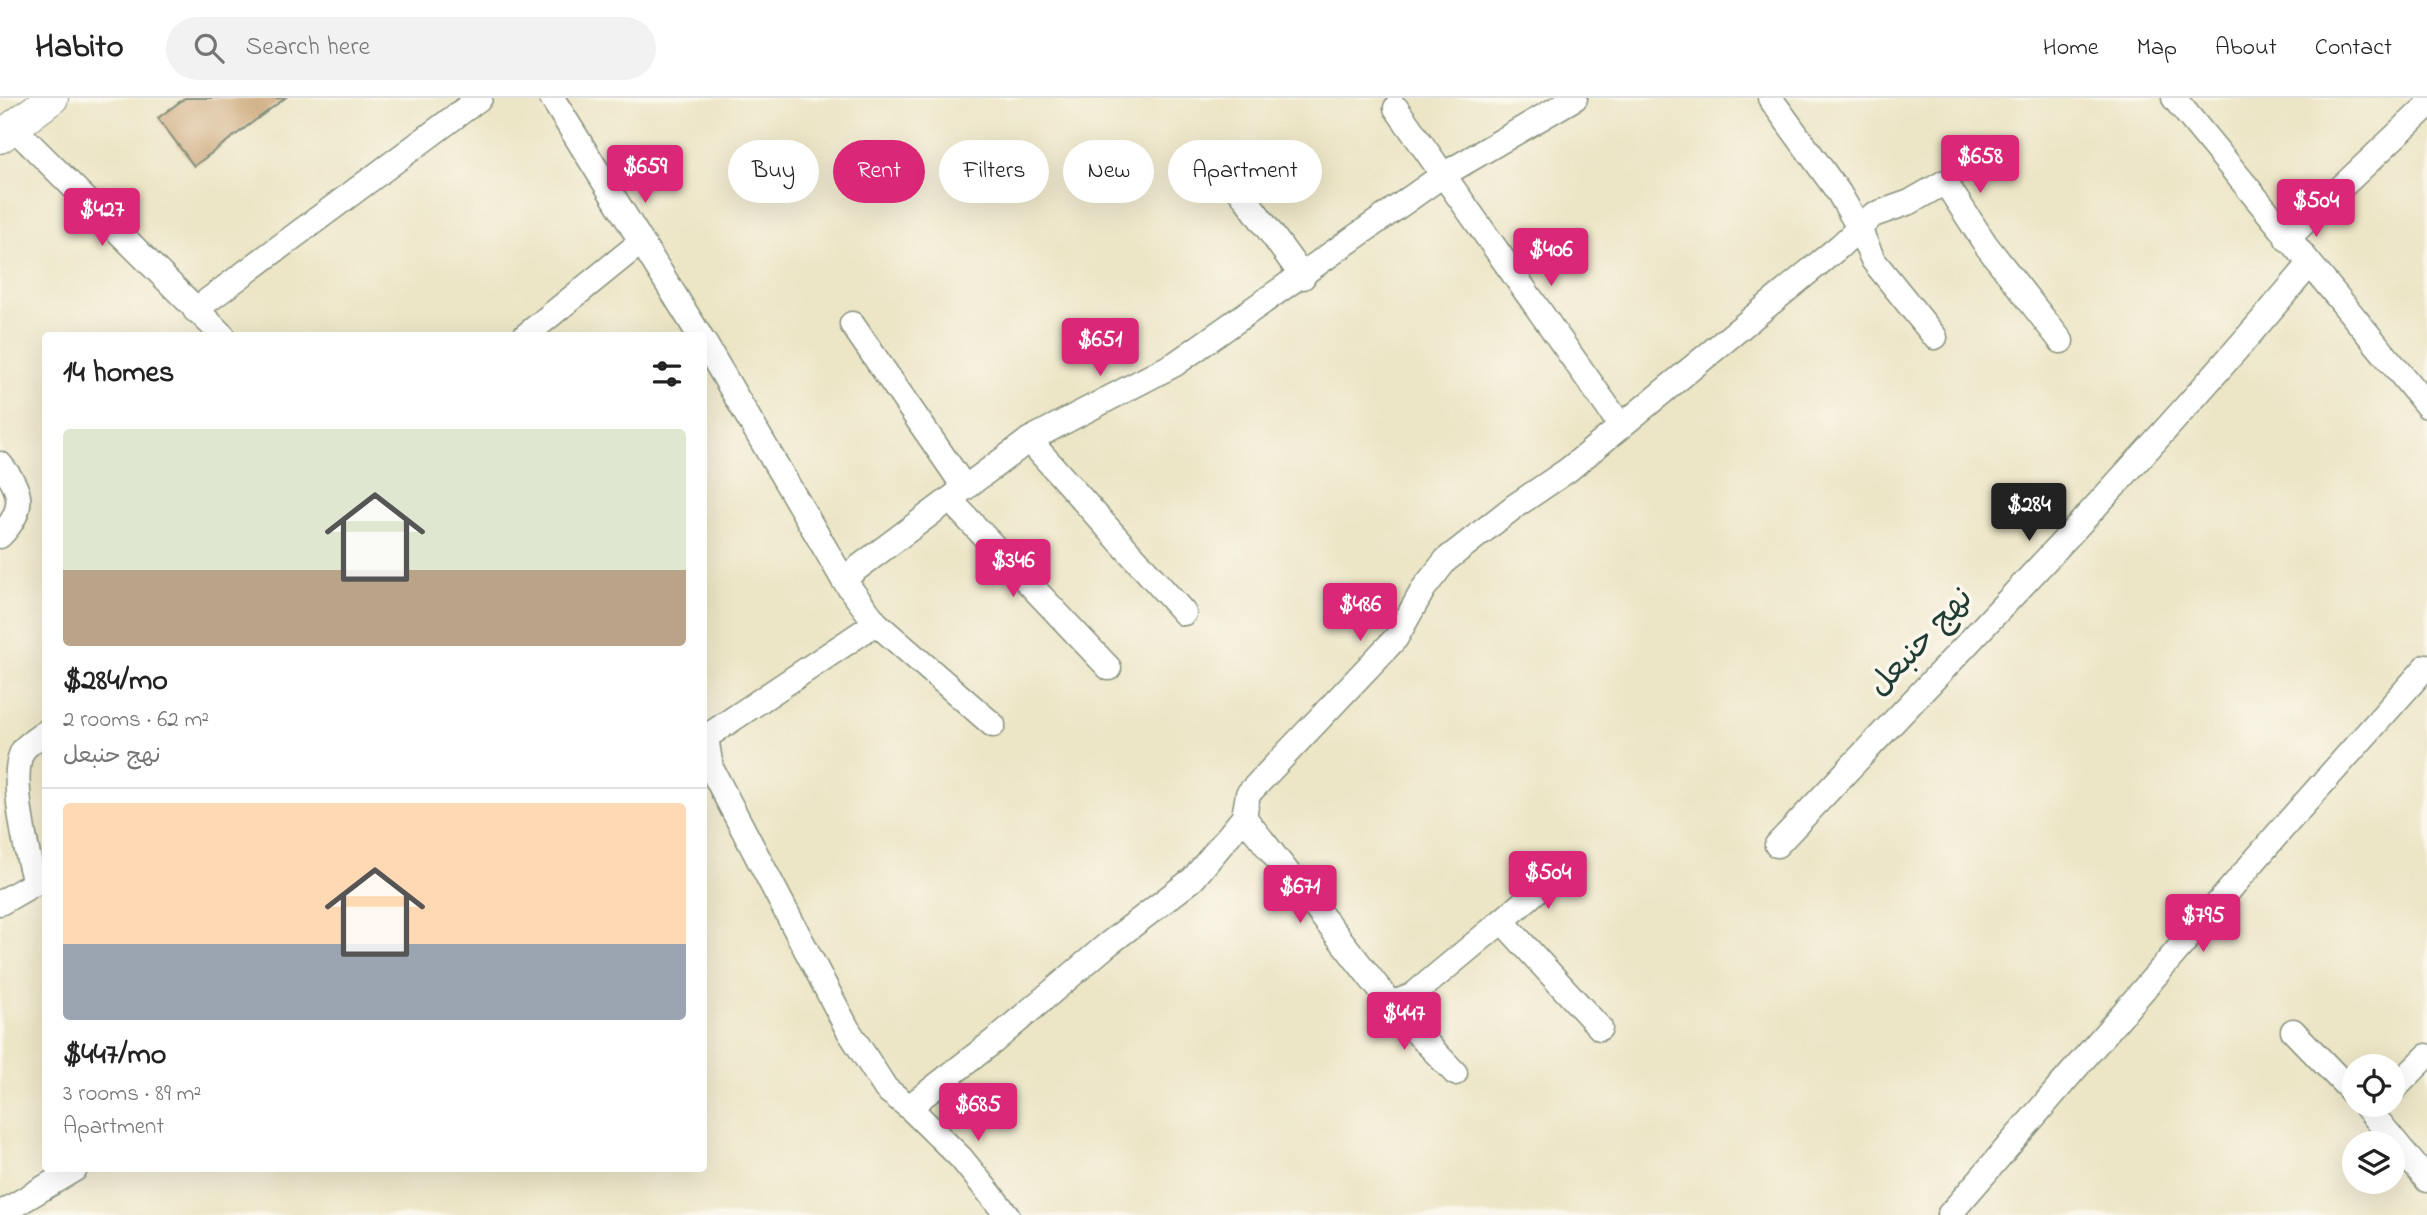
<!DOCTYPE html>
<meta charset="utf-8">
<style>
:root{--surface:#fff;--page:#f2f2f2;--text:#222;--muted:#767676;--line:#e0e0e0;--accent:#db2777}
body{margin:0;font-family:"Indie Flower","Playpen Sans Arabic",sans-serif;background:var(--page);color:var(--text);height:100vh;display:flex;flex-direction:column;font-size:26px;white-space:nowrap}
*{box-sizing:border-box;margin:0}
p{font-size:23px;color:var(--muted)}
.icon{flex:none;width:38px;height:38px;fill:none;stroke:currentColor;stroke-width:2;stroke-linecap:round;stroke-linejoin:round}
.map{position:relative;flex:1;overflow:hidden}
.panel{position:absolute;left:42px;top:234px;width:665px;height:840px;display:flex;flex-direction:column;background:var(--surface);border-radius:7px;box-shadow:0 7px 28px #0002}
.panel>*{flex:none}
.top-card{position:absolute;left:728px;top:42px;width:665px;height:63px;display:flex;gap:14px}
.tools{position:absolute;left:2342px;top:956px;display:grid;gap:14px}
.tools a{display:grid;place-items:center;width:63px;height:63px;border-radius:50%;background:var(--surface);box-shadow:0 7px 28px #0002;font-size:35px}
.price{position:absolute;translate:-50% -60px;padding:0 16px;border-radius:7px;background:var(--accent);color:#fff;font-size:23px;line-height:46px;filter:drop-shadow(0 2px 4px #0008)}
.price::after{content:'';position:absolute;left:50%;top:42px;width:21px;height:16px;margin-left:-10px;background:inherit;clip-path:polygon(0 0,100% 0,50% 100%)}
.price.selected{background:#222;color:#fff}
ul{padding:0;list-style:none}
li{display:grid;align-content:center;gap:14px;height:371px;padding:0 21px}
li+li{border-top:2px solid var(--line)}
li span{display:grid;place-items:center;height:217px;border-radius:7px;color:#555}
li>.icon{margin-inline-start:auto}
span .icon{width:126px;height:126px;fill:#fffc;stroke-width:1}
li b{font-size:30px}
h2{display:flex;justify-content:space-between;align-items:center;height:84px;padding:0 21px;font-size:30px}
.pill{padding:0 24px;border-radius:32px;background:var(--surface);box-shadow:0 7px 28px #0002;font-size:24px;line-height:63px}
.pill.selected{background:var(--accent);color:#fff}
header{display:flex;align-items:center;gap:42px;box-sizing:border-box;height:98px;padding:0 35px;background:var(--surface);border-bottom:2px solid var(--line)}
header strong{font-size:33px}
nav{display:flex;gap:38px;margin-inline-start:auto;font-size:24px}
.search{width:490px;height:63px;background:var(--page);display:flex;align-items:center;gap:18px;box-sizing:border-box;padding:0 24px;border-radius:38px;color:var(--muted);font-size:26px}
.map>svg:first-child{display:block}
</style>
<header>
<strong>Habito</strong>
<div class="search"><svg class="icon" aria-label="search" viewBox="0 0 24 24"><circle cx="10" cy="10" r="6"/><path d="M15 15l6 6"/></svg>Search here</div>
<nav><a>Home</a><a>Map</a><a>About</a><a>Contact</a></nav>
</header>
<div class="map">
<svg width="2427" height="1117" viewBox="0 0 2427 1117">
<rect width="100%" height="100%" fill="#fbf7ec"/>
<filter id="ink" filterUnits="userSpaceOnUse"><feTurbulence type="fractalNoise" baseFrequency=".0143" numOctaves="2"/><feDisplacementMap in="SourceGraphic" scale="14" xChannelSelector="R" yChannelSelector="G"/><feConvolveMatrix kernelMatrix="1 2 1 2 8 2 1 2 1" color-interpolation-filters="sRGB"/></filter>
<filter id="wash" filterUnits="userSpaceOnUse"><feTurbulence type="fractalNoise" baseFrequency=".00686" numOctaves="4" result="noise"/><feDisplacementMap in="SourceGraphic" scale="28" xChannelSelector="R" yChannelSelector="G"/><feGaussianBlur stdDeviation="1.57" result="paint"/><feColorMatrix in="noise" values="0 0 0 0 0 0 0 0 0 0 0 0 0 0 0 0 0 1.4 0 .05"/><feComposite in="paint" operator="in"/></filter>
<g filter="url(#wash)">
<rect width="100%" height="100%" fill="#ece5c6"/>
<g id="blocks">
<!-- building -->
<polygon fill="#cca87a" points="185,0 285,0 194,68 158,20"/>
</g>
</g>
<g filter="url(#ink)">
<use href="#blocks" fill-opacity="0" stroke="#86917d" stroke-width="2"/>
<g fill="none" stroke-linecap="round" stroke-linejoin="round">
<!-- minor casing -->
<g stroke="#86917d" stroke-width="27">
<g id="minor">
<polyline points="552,0 700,238"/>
<polyline points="1770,0 1839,95 1858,128 1873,162 1935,239"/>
<polyline points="2174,0 2427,308"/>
<polyline points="1396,10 1621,328"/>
<polyline points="13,29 223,238"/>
<polyline points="1233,83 1303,179"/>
<polyline points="2287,141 2427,8"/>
<polyline points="195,212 480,0"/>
<polyline points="852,226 965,390"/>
<polyline points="525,238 641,144"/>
<polyline points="704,244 843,481 1029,342 1175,266 1443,77 1575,0"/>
<polyline points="1029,342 1184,515"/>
<path d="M 0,366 C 23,393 26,411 0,438"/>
<polyline points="950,402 1109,570"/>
<polyline points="843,481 876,525 993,627"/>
<polyline points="876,525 706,639 711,670 847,930 886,991 909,1009 961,1060 1007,1117"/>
<polyline points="1244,719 1399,916 1455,975"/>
<path d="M 1777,747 C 1957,556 2140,368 2309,167"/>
<path d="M 0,805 L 35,785 C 28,760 7,672 24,651 C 29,645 39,639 46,634"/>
<polyline points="1502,823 1564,769"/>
<polyline points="1393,905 1412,898 1502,823 1600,930"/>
<polyline points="2293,933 2354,996"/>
<polyline points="2392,993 2427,958"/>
<polyline points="2364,1006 2427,1082"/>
<polyline points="909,1009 994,943 1107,847 1193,781 1244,719 1248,696 1396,540 1424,490 1446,462 1515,408 1568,372 1840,148 1873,117 1910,104 1945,84 1986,147 2061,243"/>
<polyline points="0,1116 75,1071"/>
<polyline points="1949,1117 2281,732 2427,568"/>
</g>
</g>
<!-- major casing -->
<g stroke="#86917d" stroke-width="34">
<polyline id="major" points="0,39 52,0"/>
</g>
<!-- minor -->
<use href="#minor" stroke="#fff" stroke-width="24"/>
<!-- major -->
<use href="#major" stroke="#fff" stroke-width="32"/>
</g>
</g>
<g text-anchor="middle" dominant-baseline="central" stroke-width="7" stroke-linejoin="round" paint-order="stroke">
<!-- street labels -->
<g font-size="32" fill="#1f3d34" stroke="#fbf7ec">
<text transform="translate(1922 545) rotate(-47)">نهج حنبعل</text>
</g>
</g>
</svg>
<div class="tools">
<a><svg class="icon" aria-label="locate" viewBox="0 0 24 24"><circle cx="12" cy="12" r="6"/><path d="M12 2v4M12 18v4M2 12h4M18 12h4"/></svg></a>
<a><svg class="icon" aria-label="layers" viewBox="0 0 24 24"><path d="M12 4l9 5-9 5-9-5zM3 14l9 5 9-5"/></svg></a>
</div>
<b class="price" style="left:1980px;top:97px">$658</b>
<b class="price" style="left:645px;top:107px">$659</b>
<b class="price" style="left:2316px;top:141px">$504</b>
<b class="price" style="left:102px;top:150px">$427</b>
<b class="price" style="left:1551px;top:190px">$406</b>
<b class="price" style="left:1100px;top:280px">$651</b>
<b class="price selected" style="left:2029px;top:445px">$284</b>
<b class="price" style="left:1013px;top:501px">$346</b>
<b class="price" style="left:1360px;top:545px">$486</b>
<b class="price" style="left:1548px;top:813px">$504</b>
<b class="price" style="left:1300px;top:827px">$671</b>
<b class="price" style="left:2203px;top:856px">$795</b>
<b class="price" style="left:1404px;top:954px">$447</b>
<b class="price" style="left:978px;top:1045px">$685</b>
<div class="top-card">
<a class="pill">Buy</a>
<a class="pill selected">Rent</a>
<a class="pill">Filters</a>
<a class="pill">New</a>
<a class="pill">Apartment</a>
</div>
<section class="panel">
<h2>14 homes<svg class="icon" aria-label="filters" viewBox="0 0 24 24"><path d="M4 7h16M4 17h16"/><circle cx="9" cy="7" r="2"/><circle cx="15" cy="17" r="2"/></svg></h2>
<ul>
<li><span style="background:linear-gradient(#dfe7d0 65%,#b9a48a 0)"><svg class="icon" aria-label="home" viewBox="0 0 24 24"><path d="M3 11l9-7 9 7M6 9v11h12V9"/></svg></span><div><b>$284/mo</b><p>2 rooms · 62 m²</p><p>نهج حنبعل</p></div></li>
<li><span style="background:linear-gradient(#ffd9b3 65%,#9aa5b1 0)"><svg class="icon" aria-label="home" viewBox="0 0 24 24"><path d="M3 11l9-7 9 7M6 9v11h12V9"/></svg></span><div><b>$447/mo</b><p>3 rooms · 89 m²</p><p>Apartment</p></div></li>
</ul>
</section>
</div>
